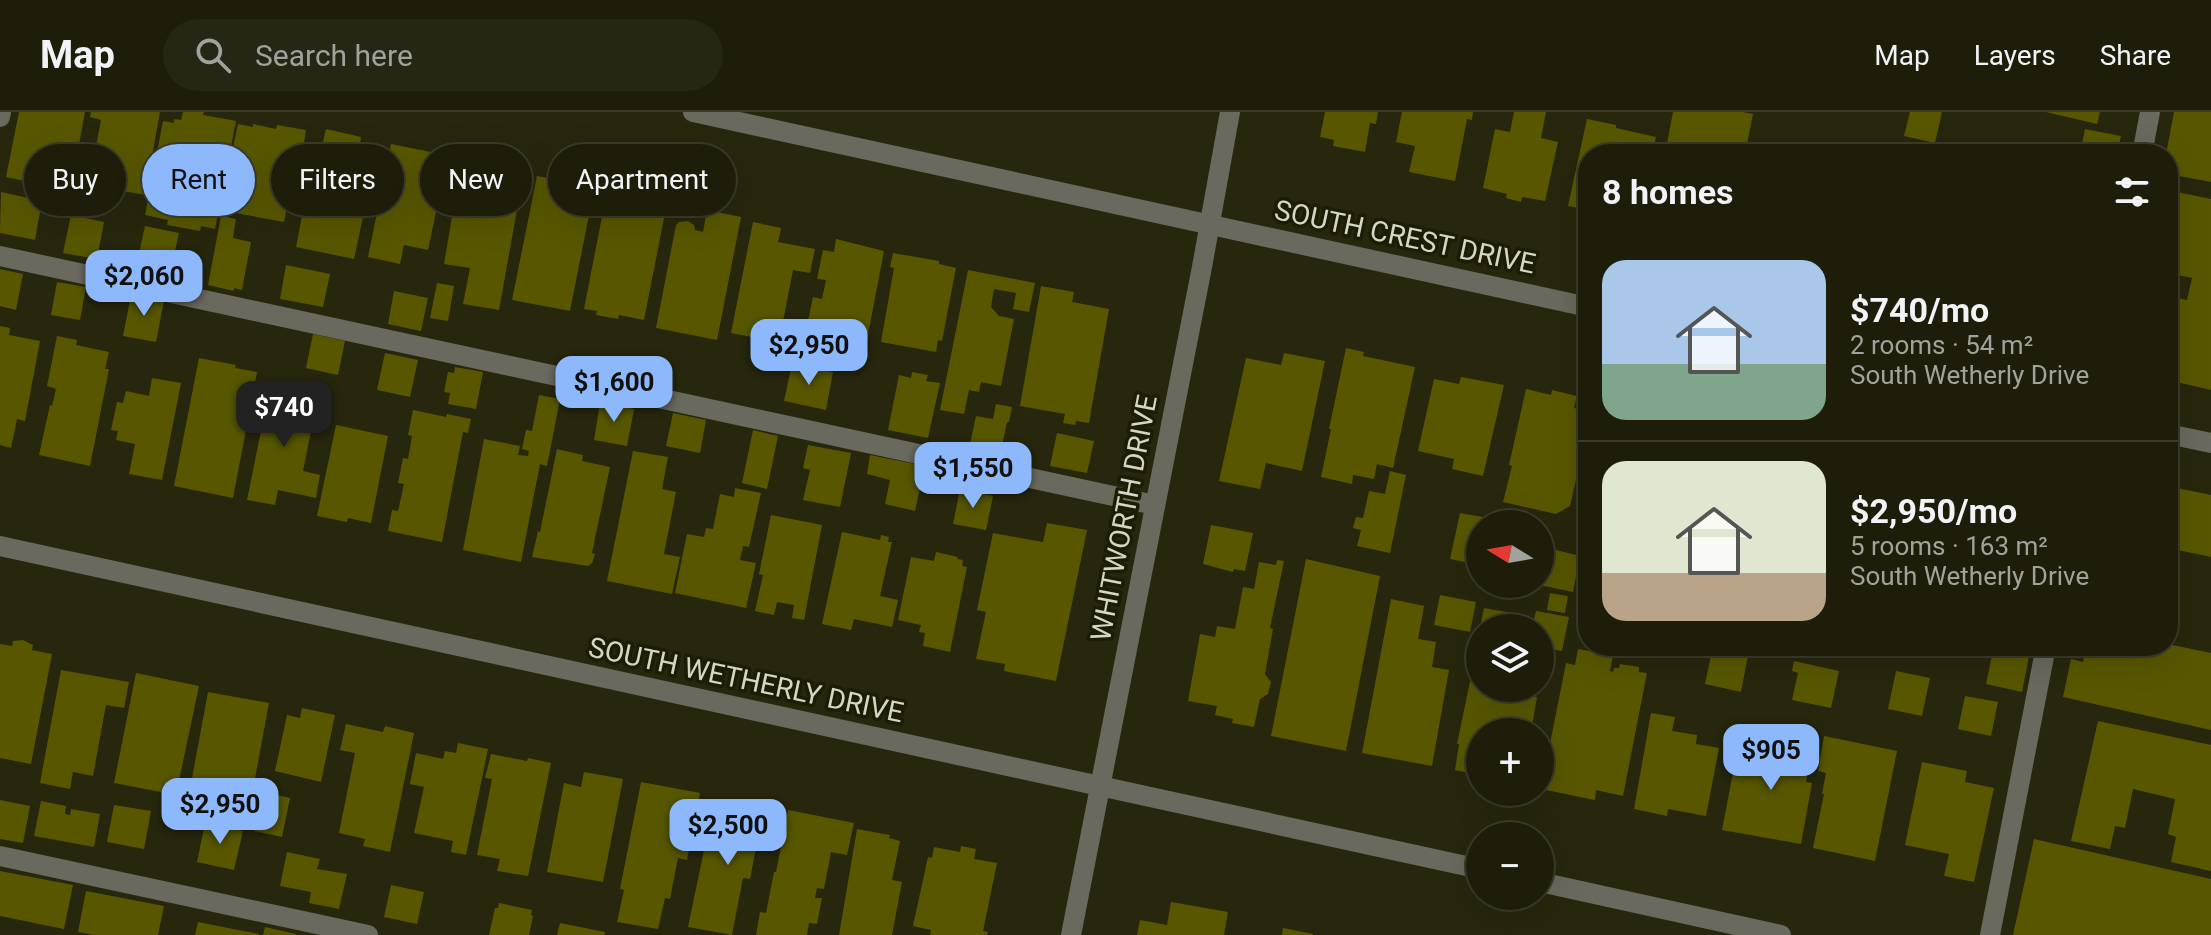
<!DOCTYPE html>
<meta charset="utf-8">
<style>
:root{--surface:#1d1d0a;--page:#252613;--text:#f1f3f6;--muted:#a0a29c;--line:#3b3b2b;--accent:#8db9fc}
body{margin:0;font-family:Roboto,sans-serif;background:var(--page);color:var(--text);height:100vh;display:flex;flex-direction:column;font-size:30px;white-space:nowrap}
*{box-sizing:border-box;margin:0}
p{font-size:26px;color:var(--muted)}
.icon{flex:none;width:44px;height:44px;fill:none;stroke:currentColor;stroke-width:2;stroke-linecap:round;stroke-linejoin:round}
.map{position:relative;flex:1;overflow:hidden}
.details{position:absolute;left:1578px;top:32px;width:600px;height:512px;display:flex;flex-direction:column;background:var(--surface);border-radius:32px;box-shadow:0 8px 32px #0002,0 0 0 2px var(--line)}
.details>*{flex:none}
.banner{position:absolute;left:24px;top:32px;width:760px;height:72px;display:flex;gap:16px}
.needle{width:52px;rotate:281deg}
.fabs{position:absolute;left:1466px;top:398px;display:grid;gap:16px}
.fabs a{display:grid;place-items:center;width:88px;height:88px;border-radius:50%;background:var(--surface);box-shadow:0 8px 32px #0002,0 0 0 2px var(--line);font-size:40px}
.price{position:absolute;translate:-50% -68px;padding:0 18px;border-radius:16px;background:var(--accent);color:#111;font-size:26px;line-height:52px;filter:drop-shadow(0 2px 4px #0008)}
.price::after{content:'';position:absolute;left:50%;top:48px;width:24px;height:18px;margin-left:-12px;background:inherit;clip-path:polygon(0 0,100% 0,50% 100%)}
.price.current{background:#222;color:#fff}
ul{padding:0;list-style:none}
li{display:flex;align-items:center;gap:24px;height:200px;padding:0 24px}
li+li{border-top:2px solid var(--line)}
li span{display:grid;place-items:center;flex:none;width:224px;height:160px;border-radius:24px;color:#555}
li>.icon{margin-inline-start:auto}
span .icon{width:96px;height:96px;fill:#fffc;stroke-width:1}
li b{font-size:34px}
h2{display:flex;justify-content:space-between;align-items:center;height:96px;padding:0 24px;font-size:34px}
.tag{padding:0 28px;border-radius:36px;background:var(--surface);box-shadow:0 8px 32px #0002,0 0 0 2px var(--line);font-size:28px;line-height:72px}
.tag.current{background:var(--accent);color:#111}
header{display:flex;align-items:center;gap:48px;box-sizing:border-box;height:112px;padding:0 40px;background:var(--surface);border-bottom:2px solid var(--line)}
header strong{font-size:38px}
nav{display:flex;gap:44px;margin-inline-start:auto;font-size:28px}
.search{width:560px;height:72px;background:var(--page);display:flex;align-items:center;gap:20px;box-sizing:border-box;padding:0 28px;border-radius:44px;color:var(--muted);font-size:30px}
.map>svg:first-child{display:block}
</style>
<header>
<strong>Map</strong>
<div class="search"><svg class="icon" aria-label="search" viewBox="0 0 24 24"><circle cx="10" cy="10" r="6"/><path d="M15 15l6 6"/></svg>Search here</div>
<nav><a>Map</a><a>Layers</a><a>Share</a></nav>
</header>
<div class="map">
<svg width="2211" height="823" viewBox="0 0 2211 823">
<rect width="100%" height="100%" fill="#27270d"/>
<!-- building -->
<g fill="#585700">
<polygon points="19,0 85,0 76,49 44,43 39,72 6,65"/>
<polygon points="91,0 160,0 145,83 95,74 100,46 94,45 101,8 90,5"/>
<polygon points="183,0 204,0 203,3 236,9 215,117 201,114 200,119 167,113 168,108 145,103 163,9 174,11 174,7 181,8"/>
<polygon points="1325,0 1378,0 1376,12 1370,11 1365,40 1333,34 1334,28 1320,25"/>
<polygon points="1402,0 1473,0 1472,8 1467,7 1455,69 1409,60 1415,34 1396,30"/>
<polygon points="1514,0 1546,0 1541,26 1558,30 1545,89 1522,85 1521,90 1506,86 1507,82 1483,76 1495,17 1510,20"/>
<polygon points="1673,0 1743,0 1753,2 1745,42 1665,42"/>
<polygon points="1910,0 1942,0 1935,31 1904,24"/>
<polygon points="2046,0 2100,0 2097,12"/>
<polygon points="2174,0 2211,0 2211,70 2168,62 2168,42 2166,42"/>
<polygon points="1587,7 1616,13 1616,16 1656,25 1652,42 1588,42 1588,98 1568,94"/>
<polygon points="238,12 253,15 253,12 276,17 277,13 306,18 301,50 296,49 284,110 236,101 247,43 232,40"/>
<polygon points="326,17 361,25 360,33 378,36 354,147 296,135 302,104 306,105"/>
<polygon points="2085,17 2121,24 2117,42 2080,42"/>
<polygon points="391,32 441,42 438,55 455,59 450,83 440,81 428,138 404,133 400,152 368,145"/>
<polygon points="473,50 511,56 509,68 522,70 499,198 463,192 470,156 444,152 453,99 464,101"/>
<polygon points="561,61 596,68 570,199 512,188 537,64 560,68"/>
<polygon points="2168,78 2211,87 2211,278 2168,268 2168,184 2187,188 2192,166 2168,161"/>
<polygon points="1,80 42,89 35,128 0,121"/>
<polygon points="615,82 640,87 639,90 642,91 642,87 667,91 644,208 619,203 618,207 596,203 597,199 584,197 606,84 615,86"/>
<polygon points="707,98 741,105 717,228 656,216 676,113 679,110 688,109 694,113 695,118 703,120"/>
<polygon points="71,103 104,110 97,147 63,141"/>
<polygon points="221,104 236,107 233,126 251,130 242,178 234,176 234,179 208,173"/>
<polygon points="753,110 781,116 778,130 815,137 810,161 793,158 779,230 731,221"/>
<polygon points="145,114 179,121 170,162 136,155"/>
<polygon points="836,127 884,139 867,228 862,227 857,252 828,246 835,214 808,209 813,185 822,187 826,168 817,167 823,138 834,140"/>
<polygon points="893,141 939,149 939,152 956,156 942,229 938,228 936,240 881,230 894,156 890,155"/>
<polygon points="286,153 330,162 323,195 280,187"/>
<polygon points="0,157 23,162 16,198 0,194"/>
<polygon points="968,158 1035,171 1029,200 1013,197 1016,181 994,177 991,195 999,204 1014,207 1001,274 981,270 979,280 969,278 964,302 940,298"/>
<polygon points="57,170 86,175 80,208 51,203"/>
<polygon points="437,171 454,174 448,209 430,206"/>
<polygon points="1041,174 1074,180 1072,190 1109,197 1089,311 1076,309 1075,313 1063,311 1065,302 1020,294"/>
<polygon points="394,179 428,186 421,219 388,212"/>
<polygon points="131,183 164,189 156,230 123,224"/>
<polygon points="0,214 10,216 9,223 40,229 25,309 17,307 11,336 0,333"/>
<polygon points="313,222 345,229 338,263 306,256"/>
<polygon points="57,224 77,228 76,233 109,240 105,257 109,257 90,354 39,343 50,293 52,294 56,277 47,274"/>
<polygon points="1346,236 1364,240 1363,244 1415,255 1393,356 1377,352 1374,367 1353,363 1352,372 1321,365 1331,317 1329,317"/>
<polygon points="385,241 418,248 410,285 377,278"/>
<polygon points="1284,241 1325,249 1302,359 1266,351 1260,377 1219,369 1246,246 1281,253"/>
<polygon points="199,246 236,253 235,256 257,260 233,386 174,374"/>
<polygon points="792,252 833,260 826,298 784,289"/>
<polygon points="455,255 483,260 476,297 448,292 450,281 444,280 448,260 454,261"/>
<polygon points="912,260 928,263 926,269 940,271 928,326 888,318 899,263 911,266"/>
<polygon points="1461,265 1504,273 1483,364 1452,357 1454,347 1418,339 1434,267 1459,272"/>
<polygon points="152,266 181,271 162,368 129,362 135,332 116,328 118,319 111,318 117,290 123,291 126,279 149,284"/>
<polygon points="1526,277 1551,283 1552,278 1577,284 1574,296 1588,299 1588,314 1570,394 1556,402 1503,390 1512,354 1509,353"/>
<polygon points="269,279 295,284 296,279 318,284 303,359 320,363 316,386 278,378 275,393 247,388"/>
<polygon points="539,283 560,287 547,354 540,352 521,450 463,438 484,327 520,334 518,343 528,344 529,339 522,337 526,318 532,319"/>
<polygon points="600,291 634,297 627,334 594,328"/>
<polygon points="996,292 1012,295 1009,310 1007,310 1000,344 969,337 976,304 993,307"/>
<polygon points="413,298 446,305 447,302 471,307 468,321 463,320 442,430 388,419 392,398 398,399 404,372 398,371 403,346 408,347 412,324 408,323"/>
<polygon points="673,301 706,308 700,341 666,334"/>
<polygon points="336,313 388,324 371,411 348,406 347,410 317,404"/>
<polygon points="753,318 778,324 767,377 742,371"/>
<polygon points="1057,321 1094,329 1087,361 1050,354"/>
<polygon points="808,333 851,341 840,395 803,388 810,358 803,356"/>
<polygon points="557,337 583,343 582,349 610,355 592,441 595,442 592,451 588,454 532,445 538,419 540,420"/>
<polygon points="633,339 668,345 662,377 676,380 664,442 680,445 672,482 607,469"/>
<polygon points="870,343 925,354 915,399 885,392 890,368 867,362"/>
<polygon points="1390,359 1406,363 1390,441 1357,434 1361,418 1353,416 1356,405 1363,406 1369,379 1385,382"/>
<polygon points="2168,374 2211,383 2211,445 2168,436"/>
<polygon points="735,376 761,381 749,435 743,434 740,448 756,451 746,496 675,481 687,422 704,425 706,416 713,417 720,382 734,385"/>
<polygon points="960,377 993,384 986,418 953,412"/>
<polygon points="1460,401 1494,407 1493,412 1480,412 1480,453 1450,447"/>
<polygon points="771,403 822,413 804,508 792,506 794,493 777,490 774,503 755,499 763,463 759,462"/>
<polygon points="1047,411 1087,418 1056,569 1004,559 1005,552 976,547 986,500 977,498 993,421 1043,430"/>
<polygon points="1211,413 1253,421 1245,459 1234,457 1233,460 1203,452"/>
<polygon points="842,420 880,428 881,423 889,425 888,430 892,430 880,484 898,488 892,515 854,507 851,518 822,512"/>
<polygon points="1548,436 1580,444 1573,480 1540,473"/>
<polygon points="936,440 958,445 957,447 963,448 962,454 967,455 950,540 923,534 925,521 919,520 921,513 898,508 911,445 934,449"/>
<polygon points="1306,447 1380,464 1346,639 1271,624"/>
<polygon points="1277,448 1284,449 1270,516 1273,517 1265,562 1271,570 1268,582 1260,587 1254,615 1232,611 1233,607 1215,603 1217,594 1188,589 1200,522 1215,525 1217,514 1235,517 1243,475 1254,477 1259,450 1276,453"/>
<polygon points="1550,481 1568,484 1565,501 1547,498"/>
<polygon points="1440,483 1476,490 1470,520 1434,513"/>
<polygon points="1391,487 1424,494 1418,527 1436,530 1432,555 1449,558 1432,654 1362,641"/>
<polygon points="1484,496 1519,502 1517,516 1480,516"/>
<polygon points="1536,499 1569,505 1562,539 1540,535 1540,516 1532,516"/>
<polygon points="1479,526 1480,576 1522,576 1521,582 1537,585 1531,620 1480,620 1480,663 1455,658 1459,632 1457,632"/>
<polygon points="23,528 33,533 32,538 52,542 31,652 0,646 0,532 12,534 13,529"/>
<polygon points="2168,532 2211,541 2211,618 2063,585 2071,547 2083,550 2086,534 2168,534"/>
<polygon points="1713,534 1730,534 1749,538 1741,580 1705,572"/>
<polygon points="1994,534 2031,534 2022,580 1986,572"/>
<polygon points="1578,537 1613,543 1610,559 1613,560 1614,556 1619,556 1620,552 1639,555 1639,560 1647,561 1623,684 1596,678 1595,688 1541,677 1566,551 1575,553"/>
<polygon points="1794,549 1839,559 1831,596 1792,588 1798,561 1792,559"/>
<polygon points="61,558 129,570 124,596 106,593 93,664 73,660 70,677 40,671"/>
<polygon points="1896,559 1930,566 1922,604 1888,597"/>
<polygon points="136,561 199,574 176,683 114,671"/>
<polygon points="208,580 269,591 249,699 188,688"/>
<polygon points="1965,584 1998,590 1991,624 1958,617"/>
<polygon points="302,596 335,603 321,670 275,659 287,603 300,606"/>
<polygon points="1651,601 1675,605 1672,619 1697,623 1696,632 1719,636 1706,704 1668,697 1667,704 1634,697"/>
<polygon points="2098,609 2211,633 2211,759 2171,750 2176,725 2168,722 2175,687 2133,677 2125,716 2115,714 2110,737 2071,729"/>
<polygon points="346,612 383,620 385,614 414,621 390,740 363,734 365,727 339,721 355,641 340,638"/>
<polygon points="1789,621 1807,625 1803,651 1809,652 1806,670 1812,671 1801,732 1722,718 1737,640 1759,644 1764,635 1772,627"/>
<polygon points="1824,624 1897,639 1875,749 1813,736 1824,682 1822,682 1826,661 1818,659"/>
<polygon points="458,631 488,637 466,743 451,740 453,729 414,721 424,675 410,672 416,641 443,647 445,639 456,641"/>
<polygon points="491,642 527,649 528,646 551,651 528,764 497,759 500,747 477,743 492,667 485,666"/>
<polygon points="1922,650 1967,659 1965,670 1994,676 1974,770 1944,764 1949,742 1905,733"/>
<polygon points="584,660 623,667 603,770 547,760 564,671 581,675"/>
<polygon points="641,670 700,681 687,748 678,746 670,787 665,786 658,817 617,810 624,778 620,777"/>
<polygon points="262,680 290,686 282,725 254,719"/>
<polygon points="0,688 30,694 23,731 0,727"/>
<polygon points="41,689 66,694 65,702 70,703 71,697 100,702 94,735 34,724"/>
<polygon points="114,693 151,699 144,737 107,730"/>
<polygon points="713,695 780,708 774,734 757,731 750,767 743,766 732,823 688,815"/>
<polygon points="788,698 854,711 847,743 831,740 824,777 817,776 815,786 822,786 817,812 809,811 807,823 756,823 760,800 766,801 774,760 776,760"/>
<polygon points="205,711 243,719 234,758 197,750"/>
<polygon points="857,717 890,723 889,726 900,729 892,768 902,770 892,823 839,823"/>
<polygon points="2034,727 2211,767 2211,823 2013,823"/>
<polygon points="961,734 976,737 974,747 997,751 983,819 988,820 987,823 930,823 931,818 913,814 928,745 932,746 934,735 960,740"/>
<polygon points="287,740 320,747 317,757 347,762 339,797 309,791 311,780 280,774"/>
<polygon points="0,759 73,773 64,817 0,804"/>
<polygon points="391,773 424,780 417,812 384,805"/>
<polygon points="86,779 164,794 158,823 94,823 78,820"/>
<polygon points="1171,790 1228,800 1224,823 1137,823 1140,808 1167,813"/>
<polygon points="499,791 532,798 531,803 533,804 529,823 489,823 495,796 498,796"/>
<polygon points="198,810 259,822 259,823 195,823"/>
<polygon points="560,811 605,820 604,823 557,823"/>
<polygon points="265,815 296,822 296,823 263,823"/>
<polygon points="1283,816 1313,822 1313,823 1282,823"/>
</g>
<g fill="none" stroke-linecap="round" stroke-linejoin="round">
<!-- minor -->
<g stroke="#69695d" stroke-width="20">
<polyline points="693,0 1588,195"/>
<polyline points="0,5 1,0"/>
<polyline points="2142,42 2150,0"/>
<polyline points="0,144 1155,393"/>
<polyline points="2168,322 2211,331"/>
<polyline points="0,434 1480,757"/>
<polyline points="0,744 368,823"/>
<polyline points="1540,770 1781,823"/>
<polyline points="1071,823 1202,155 1230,0"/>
<polyline points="1990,823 2046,534"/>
</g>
</g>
<g text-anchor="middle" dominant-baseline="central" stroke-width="7" stroke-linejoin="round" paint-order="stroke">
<!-- street labels -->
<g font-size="28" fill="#d5d6c6" stroke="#1d1d05">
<text transform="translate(1405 125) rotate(12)">SOUTH CREST DRIVE</text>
<text transform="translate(1124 406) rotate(-79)">WHITWORTH DRIVE</text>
<text transform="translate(746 568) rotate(12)">SOUTH WETHERLY DRIVE</text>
</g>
</g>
</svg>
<div class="fabs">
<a><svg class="needle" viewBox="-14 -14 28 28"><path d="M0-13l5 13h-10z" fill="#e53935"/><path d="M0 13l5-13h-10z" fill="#a0a29c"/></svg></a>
<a><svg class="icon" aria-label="layers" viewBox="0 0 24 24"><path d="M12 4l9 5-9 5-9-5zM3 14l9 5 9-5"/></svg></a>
<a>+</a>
<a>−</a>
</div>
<b class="price" style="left:144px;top:206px">$2,060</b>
<b class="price" style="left:809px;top:275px">$2,950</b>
<b class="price" style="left:614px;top:312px">$1,600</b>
<b class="price current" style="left:284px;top:337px">$740</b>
<b class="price" style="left:973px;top:398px">$1,550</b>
<b class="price" style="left:1771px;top:680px">$905</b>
<b class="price" style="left:220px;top:734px">$2,950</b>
<b class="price" style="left:728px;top:755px">$2,500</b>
<div class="banner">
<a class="tag">Buy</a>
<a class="tag current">Rent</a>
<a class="tag">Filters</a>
<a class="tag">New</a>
<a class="tag">Apartment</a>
</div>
<section class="details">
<h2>8 homes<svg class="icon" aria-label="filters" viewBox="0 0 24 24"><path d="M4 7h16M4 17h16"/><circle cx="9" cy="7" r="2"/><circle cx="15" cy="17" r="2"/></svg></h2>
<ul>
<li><span style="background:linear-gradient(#a9c7e8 65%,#7fa58c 0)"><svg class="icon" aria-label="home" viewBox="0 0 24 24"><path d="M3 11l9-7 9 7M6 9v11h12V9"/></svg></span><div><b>$740/mo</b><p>2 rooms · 54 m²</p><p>South Wetherly Drive</p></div></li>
<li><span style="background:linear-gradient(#dfe7d0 70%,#b9a48a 0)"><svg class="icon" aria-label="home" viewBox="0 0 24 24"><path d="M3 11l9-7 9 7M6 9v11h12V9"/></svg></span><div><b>$2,950/mo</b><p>5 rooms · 163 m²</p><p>South Wetherly Drive</p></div></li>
</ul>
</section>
</div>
